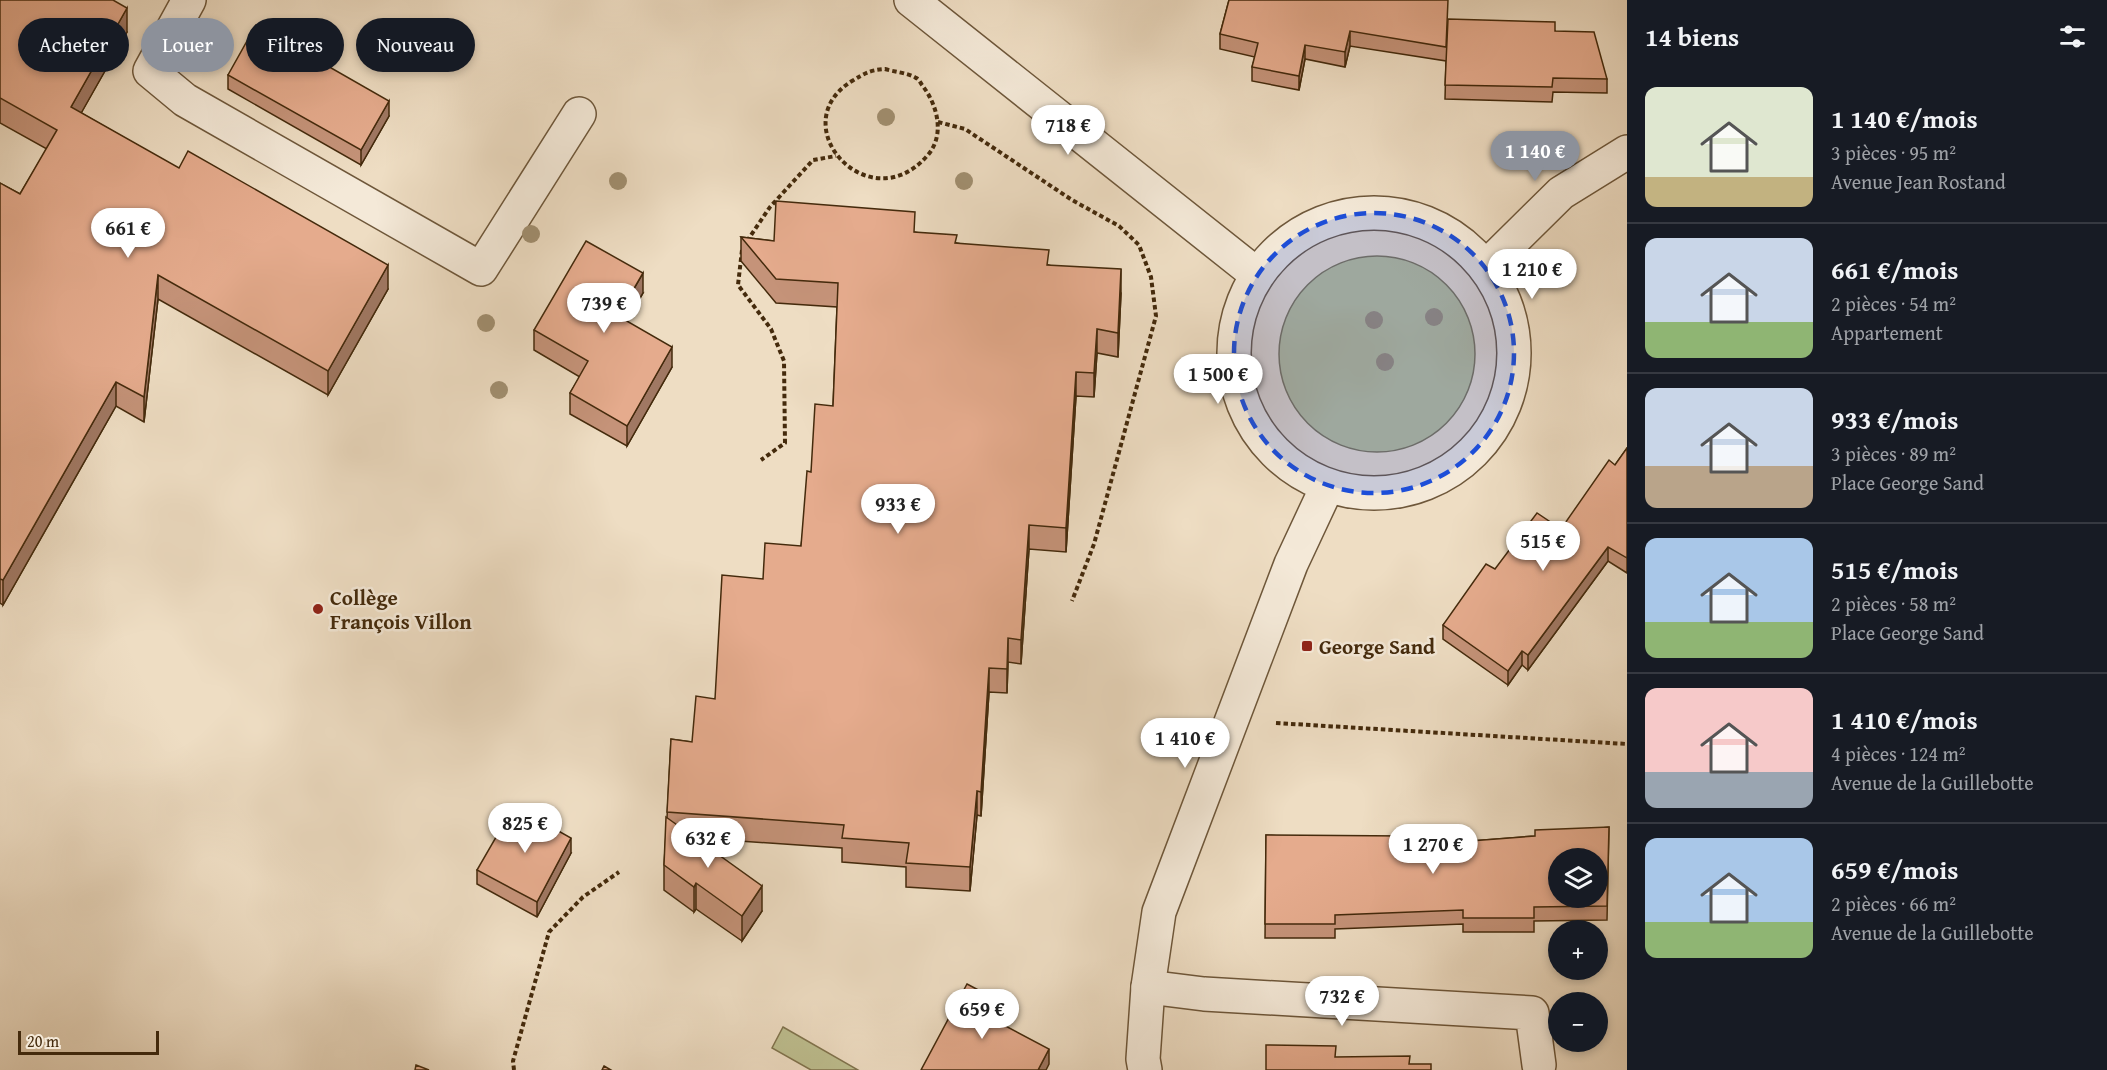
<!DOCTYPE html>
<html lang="fr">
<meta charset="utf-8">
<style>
:root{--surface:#171b24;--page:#20242c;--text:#f1f3f6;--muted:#9ea1a6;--line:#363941;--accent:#8c9099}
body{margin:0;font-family:"Gentium Book Plus",serif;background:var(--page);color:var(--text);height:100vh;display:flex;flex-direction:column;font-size:22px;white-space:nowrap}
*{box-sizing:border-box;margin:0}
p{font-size:20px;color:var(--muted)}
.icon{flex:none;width:33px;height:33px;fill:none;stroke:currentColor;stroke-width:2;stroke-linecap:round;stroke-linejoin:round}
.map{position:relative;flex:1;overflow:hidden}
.panel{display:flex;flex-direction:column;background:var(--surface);width:480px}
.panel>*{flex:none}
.top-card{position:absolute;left:18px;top:18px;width:570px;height:54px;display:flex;gap:12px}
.controls{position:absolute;left:1548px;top:848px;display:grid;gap:12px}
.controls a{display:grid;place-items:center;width:60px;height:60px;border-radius:50%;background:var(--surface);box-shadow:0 3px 9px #0003;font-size:30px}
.scale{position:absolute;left:18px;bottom:15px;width:141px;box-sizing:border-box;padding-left:6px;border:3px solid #442a0c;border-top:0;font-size:16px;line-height:21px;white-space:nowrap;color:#442a0c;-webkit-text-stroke:4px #f4e9d8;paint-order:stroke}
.price{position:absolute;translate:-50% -51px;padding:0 14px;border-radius:21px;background:#fff;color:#222;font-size:20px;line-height:39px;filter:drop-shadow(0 2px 3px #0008)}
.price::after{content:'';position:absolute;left:50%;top:36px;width:18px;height:14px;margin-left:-9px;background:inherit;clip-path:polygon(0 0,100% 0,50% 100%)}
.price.selected{background:var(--accent);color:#fff}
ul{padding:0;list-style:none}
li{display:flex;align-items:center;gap:18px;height:150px;padding:0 18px}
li+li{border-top:2px solid var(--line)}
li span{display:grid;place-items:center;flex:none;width:168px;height:120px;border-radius:12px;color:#555}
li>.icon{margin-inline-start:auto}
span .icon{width:72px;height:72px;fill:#fffc;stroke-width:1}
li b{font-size:26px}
h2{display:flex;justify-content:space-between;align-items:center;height:72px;padding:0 18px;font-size:26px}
.pill{padding:0 21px;border-radius:27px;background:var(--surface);box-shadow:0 3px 9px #0003;font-size:21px;line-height:54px}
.pill.selected{background:var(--accent);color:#fff}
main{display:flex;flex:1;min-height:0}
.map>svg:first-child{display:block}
</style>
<main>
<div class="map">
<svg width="1627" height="1070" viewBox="0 0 1627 1070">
<rect width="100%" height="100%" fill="#eeddc3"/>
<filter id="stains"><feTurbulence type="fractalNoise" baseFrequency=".00333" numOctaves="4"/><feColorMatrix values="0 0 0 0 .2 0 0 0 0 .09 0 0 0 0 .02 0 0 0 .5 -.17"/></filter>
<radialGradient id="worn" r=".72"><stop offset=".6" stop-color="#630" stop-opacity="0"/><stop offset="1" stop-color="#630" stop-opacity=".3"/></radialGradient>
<!-- green -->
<g fill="#bebf90" stroke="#81744e" stroke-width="1.5">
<circle cx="1377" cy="354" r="98"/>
<polygon points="783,1027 858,1070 811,1070 772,1048"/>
</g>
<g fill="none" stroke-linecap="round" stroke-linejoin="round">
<!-- minor casing -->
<g stroke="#6e573a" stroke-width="36">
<g id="minor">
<polyline points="189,0 150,71 185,100 481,269 579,114"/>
<polyline points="911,0 1256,274"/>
<circle cx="1374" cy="353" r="140"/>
<polyline points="1486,267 1561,193 1627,152"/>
<polyline points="1148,987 1204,994 1532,1013 1539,1065"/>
<polyline points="1145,1070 1143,1059 1148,987 1159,912 1291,564 1327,487"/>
</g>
</g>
<!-- path -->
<g stroke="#442a0c" stroke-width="4" stroke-dasharray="4.5 3" stroke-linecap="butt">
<path d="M 885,69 C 894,72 909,73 916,78 C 919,79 920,82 922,85 C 937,104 946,135 927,156 C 869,222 781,125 852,81 C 865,73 870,70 885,69 Z"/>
<polyline points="938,122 965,129 1072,200 1119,226 1139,245 1151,277 1156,316 1094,544 1072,601"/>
<polyline points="747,241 770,207 813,160 836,156"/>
<polyline points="742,250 738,285 771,329 784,361 785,443 761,460"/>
<polyline points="1276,723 1627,744"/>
<polyline points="514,1070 513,1061 549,932 583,897 619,872"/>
</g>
<!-- minor -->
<use href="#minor" stroke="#f4e9d8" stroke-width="33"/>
</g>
<!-- trees -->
<g fill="#a18f70">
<circle cx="886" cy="117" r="9"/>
<circle cx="618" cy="181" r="9"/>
<circle cx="964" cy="181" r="9"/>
<circle cx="531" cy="234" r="9"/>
<circle cx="1434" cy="317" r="9"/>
<circle cx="1374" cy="320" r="9"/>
<circle cx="486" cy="323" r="9"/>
<circle cx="1385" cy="362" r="9"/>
<circle cx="499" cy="390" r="9"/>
</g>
<!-- wall -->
<g fill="#c59379" stroke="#442a0c" stroke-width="1.5">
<polygon points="0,0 127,32 81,113 388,289 328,395 158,299 144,422 116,406 3,605 0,603 0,183 20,194 47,149 0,123"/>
<polygon points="1229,0 1447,37 1555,31 1607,79 1607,93 1553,92 1552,102 1445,99 1446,61 1350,46 1345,67 1305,59 1299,90 1252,81 1252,67 1255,57 1220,49 1220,34"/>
<polygon points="228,75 389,116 361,165 228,89"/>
<polygon points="915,232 957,243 1049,265 1121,293 1118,357 1097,353 1094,397 1076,396 1066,552 1029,549 1021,664 1008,662 1007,693 989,692 981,816 977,815 970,891 906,887 906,867 842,862 842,848 696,838 762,911 742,941 696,909 694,912 664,890 664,865 667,818 671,739 692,742 715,699 763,579 801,546 811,472 833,406 837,307 776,303 741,261 741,237 774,241"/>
<polygon points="643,293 627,321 672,367 627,446 570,414 570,393 580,377 534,350 534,330"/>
<polygon points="1627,448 1627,573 1608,561 1528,670 1522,665 1508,685 1443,639 1443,625 1495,569 1561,529 1615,465"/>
<polygon points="1609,827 1607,920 1534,921 1534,932 1463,932 1463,924 1335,929 1335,938 1265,938 1266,835 1405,846 1535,836"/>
<polygon points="571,853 537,917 477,884 477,870"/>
</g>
<!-- shaded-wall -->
<g fill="#a07863" stroke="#442a0c" stroke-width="1.5">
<polygon points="127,8 127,32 71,131 71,107"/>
<polygon points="1350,31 1350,46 1345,67 1345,52"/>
<polygon points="1305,45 1305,59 1299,90 1299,76"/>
<polygon points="389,101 389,116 361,165 361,150"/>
<polygon points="388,265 388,289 328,395 328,371"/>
<polygon points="1121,269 1121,293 1118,357 1118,333"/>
<polygon points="643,273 643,293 618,336 618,316"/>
<polygon points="158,275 158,299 144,422 144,397"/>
<polygon points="1097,329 1097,353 1094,397 1094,373"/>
<polygon points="672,347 672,367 627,446 627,426"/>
<polygon points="1076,372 1076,396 1066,552 1066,528"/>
<polygon points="116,382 116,406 3,605 3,580"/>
<polygon points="1029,525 1029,549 1021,664 1021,640"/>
<polygon points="1608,547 1608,561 1528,670 1528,655"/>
<polygon points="1008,638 1008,662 1007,693 1007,669"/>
<polygon points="1522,651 1522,665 1508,685 1508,671"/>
<polygon points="989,668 989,692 981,816 981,792"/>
<polygon points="977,791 977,815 970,891 970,867"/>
<polygon points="571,838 571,853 537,917 537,902"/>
<polygon points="696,883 696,909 694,912 694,887"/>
<polygon points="762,886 762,911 742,941 742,916"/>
<polygon points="1005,1004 1005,1019 996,1036 996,1021"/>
<polygon points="1049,1049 1049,1064 1046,1070 1038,1070"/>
</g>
<!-- building -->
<g fill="#e5ab8d" stroke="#442a0c" stroke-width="1.5" fill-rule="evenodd">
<polygon points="0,0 113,0 127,8 71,107 179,168 188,151 388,265 328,371 158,275 144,397 116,382 3,580 0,579 0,183 20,194 57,130 0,98"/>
<polygon points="1229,0 1448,0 1446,47 1350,31 1345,52 1305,45 1299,76 1252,67 1258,43 1220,34"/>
<polygon points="1448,19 1555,22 1555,31 1594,32 1607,79 1553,78 1552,87 1445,85"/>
<polygon points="256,25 389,101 361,150 228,75"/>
<polygon points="776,201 915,212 914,232 957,235 955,243 1049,250 1047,265 1121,269 1118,333 1097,329 1094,373 1076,372 1066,528 1029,525 1021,640 1008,638 1007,669 989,668 981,792 977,791 970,867 906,863 909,843 842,838 844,825 667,812 671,739 692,742 696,696 715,699 722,575 763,579 765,543 801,546 807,471 811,472 815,404 833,406 838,283 776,279 741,237 774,241"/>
<polygon points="586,241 643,273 618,316 672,347 627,426 570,393 588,361 534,330"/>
<polygon points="1627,448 1627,558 1608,547 1528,655 1522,651 1508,671 1443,625 1486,564 1495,569 1537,513 1561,529 1609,460 1615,465"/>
<polygon points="514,806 571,838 537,902 477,870"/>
<polygon points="666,817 762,886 742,916 696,883 694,887 664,865"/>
<path d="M 1609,827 L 1607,906 L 1534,907 L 1534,918 L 1463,918 L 1463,910 L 1335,915 L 1335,924 L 1265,924 L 1266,835 L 1406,836 L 1405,846 L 1535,836 L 1535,830 ZM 1558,858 L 1598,858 L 1598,897 L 1558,897 Z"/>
<polygon points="967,984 1005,1004 996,1021 1049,1049 1038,1070 921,1070"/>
<polygon points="1266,1045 1336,1046 1335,1057 1410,1056 1409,1064 1431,1064 1431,1070 1266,1070"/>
<polygon points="416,1065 429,1070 415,1070"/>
<polygon points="604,1066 611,1070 602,1070"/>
</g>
<!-- marked area -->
<path fill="#1d4ed8" fill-opacity="0.2" stroke="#1d4ed8" stroke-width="4.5" stroke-dasharray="12 8" stroke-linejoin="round" d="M1234 353a140 140 0 1 1 280 0a140 140 0 1 1-280 0Z"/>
<!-- markers -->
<g fill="#8f2418" stroke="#f4e9d8" stroke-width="2">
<circle cx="318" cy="609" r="6"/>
<rect x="1301" y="640" width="12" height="12" rx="3"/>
</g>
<g text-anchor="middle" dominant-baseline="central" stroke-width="5" stroke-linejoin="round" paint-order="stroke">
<!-- poi labels -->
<g font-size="21" font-weight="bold" fill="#442a0c" stroke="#f4e9d8" text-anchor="start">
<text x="330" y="597">Collège<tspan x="330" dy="24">François Villon</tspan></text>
<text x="1319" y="646">George Sand</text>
</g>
</g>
<rect width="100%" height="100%" filter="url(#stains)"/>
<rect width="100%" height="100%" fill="url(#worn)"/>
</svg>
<div class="controls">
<a><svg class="icon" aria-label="layers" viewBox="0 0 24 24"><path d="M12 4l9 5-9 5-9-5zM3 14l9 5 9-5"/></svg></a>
<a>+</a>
<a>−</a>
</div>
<div class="scale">20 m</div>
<b class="price" style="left:1068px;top:156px">718 €</b>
<b class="price selected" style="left:1535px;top:182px">1 140 €</b>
<b class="price" style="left:128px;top:259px">661 €</b>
<b class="price" style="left:1532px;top:300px">1 210 €</b>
<b class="price" style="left:604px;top:334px">739 €</b>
<b class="price" style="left:1218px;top:405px">1 500 €</b>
<b class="price" style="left:898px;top:535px">933 €</b>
<b class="price" style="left:1543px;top:572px">515 €</b>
<b class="price" style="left:1185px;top:769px">1 410 €</b>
<b class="price" style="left:525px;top:854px">825 €</b>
<b class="price" style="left:708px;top:869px">632 €</b>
<b class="price" style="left:1433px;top:875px">1 270 €</b>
<b class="price" style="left:1342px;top:1027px">732 €</b>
<b class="price" style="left:982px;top:1040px">659 €</b>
<div class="top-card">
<a class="pill">Acheter</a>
<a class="pill selected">Louer</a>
<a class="pill">Filtres</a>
<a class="pill">Nouveau</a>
</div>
</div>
<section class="panel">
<h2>14 biens<svg class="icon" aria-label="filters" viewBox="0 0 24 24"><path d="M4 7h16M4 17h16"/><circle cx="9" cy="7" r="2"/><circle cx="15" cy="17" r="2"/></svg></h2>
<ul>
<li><span style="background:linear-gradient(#dfe7d0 75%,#c2b280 0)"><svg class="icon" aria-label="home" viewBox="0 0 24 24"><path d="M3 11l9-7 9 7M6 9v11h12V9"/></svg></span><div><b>1 140 €/mois</b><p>3 pièces · 95 m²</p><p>Avenue Jean Rostand</p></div></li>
<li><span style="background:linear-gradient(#c9d6e8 70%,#8fb573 0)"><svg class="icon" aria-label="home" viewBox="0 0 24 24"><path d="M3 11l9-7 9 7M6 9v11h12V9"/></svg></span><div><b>661 €/mois</b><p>2 pièces · 54 m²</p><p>Appartement</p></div></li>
<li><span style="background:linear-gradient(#c9d6e8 65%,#b9a48a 0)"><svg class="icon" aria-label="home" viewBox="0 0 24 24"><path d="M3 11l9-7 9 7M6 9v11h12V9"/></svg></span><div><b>933 €/mois</b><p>3 pièces · 89 m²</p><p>Place George Sand</p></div></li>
<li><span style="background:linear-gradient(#a9c7e8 70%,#8fb573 0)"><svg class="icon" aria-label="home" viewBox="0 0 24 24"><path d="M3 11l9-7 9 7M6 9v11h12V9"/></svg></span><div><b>515 €/mois</b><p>2 pièces · 58 m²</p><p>Place George Sand</p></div></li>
<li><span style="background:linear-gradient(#f6c9c9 70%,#9aa5b1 0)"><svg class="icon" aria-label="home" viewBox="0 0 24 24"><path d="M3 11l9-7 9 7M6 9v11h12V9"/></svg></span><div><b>1 410 €/mois</b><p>4 pièces · 124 m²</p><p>Avenue de la Guillebotte</p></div></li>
<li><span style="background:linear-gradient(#a9c7e8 70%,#8fb573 0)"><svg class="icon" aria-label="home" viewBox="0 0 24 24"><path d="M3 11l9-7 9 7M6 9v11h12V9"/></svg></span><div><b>659 €/mois</b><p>2 pièces · 66 m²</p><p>Avenue de la Guillebotte</p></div></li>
</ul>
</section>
</main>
